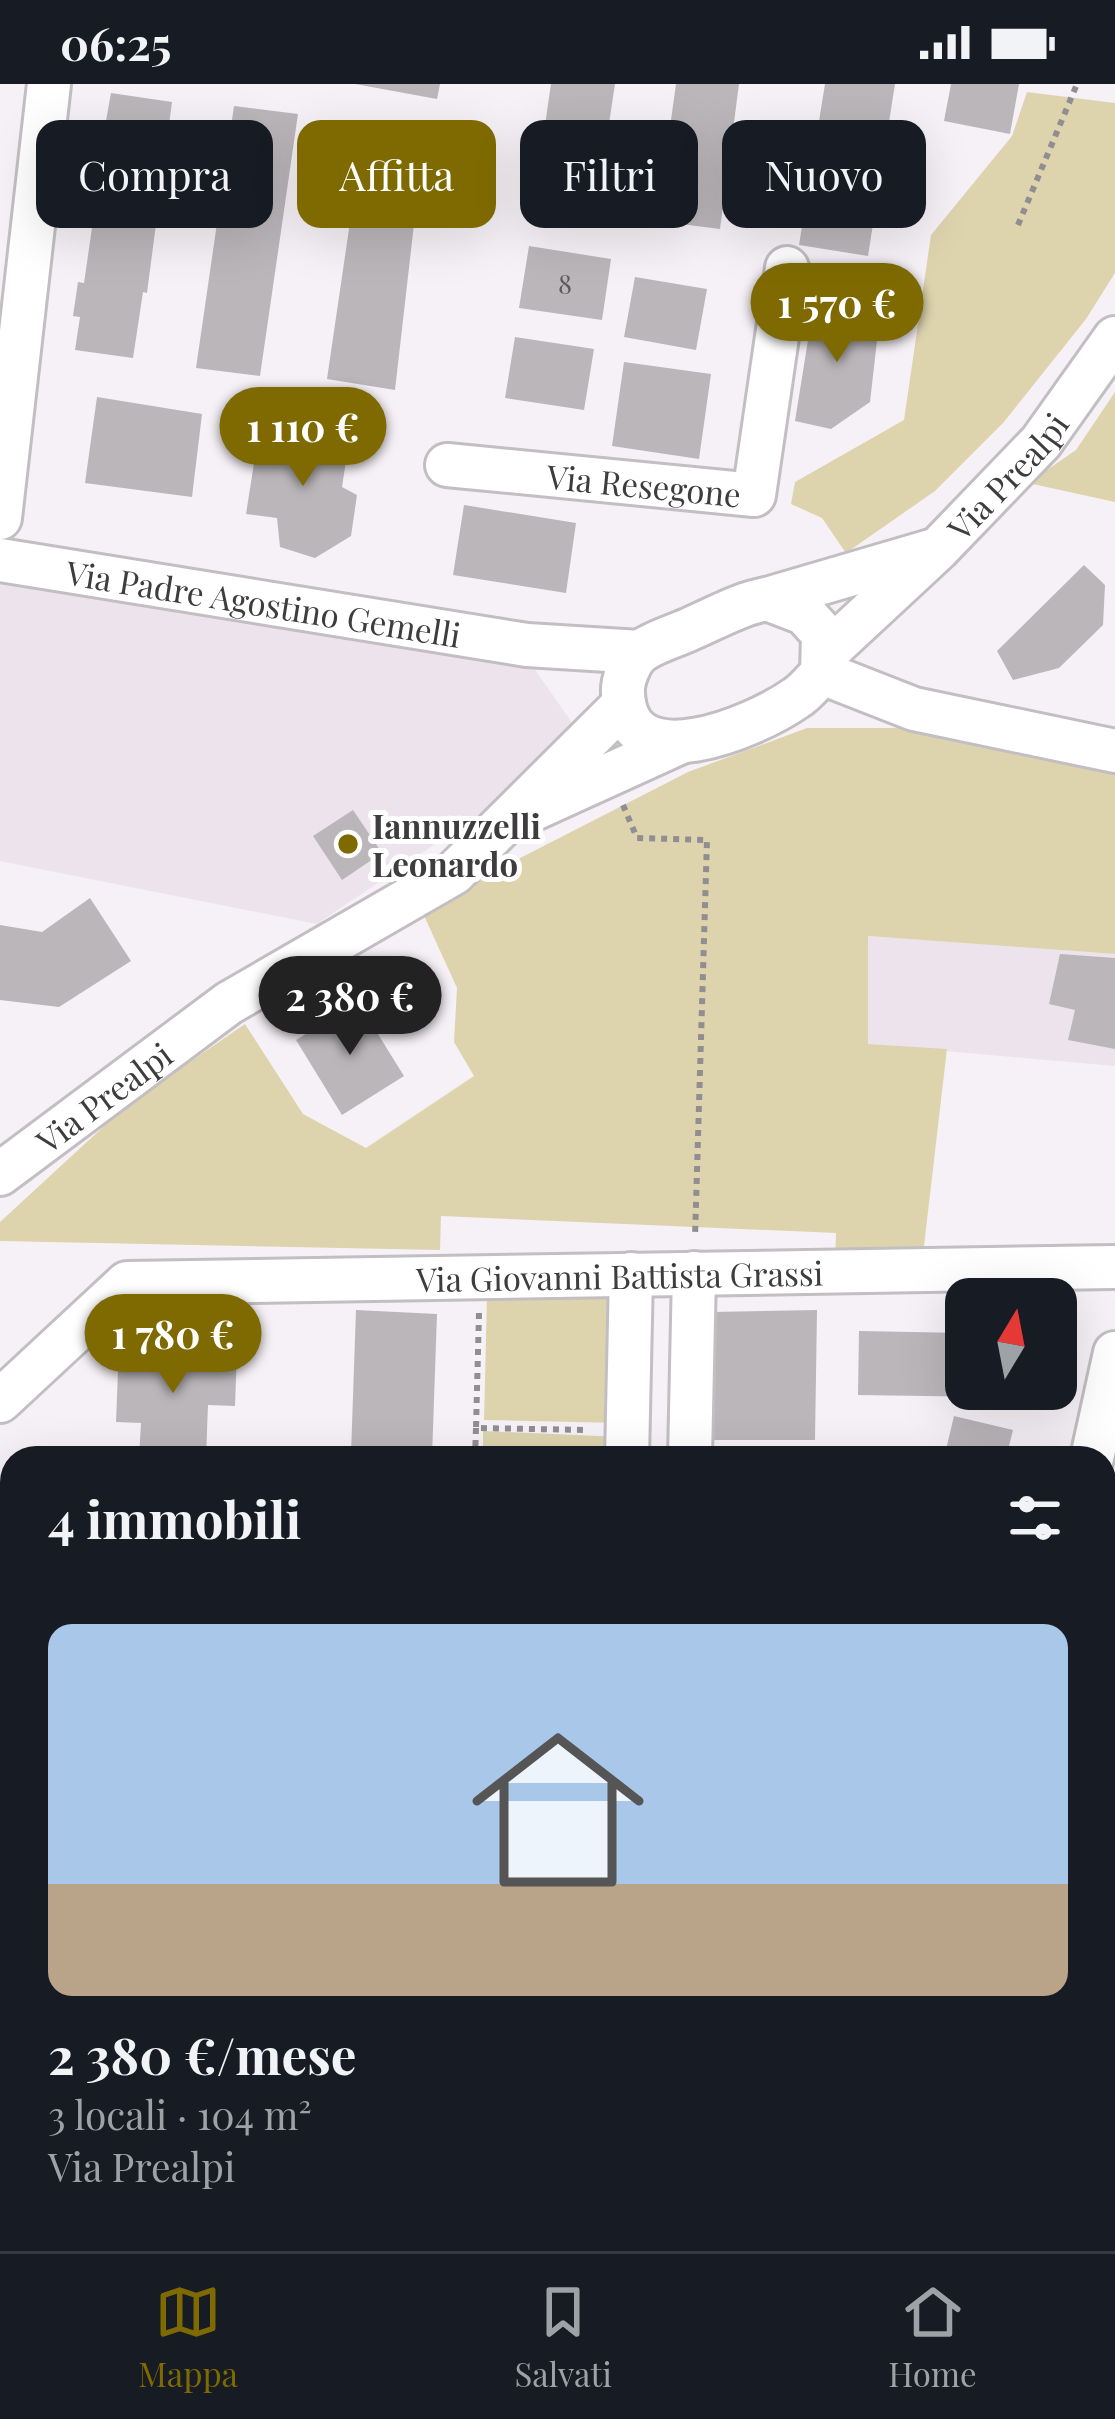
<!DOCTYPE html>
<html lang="it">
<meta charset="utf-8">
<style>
:root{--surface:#171b24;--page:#20242c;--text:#f1f3f6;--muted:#9ea1a6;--line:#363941;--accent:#7e6a01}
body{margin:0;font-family:"Playfair Display",serif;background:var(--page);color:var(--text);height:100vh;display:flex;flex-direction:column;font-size:45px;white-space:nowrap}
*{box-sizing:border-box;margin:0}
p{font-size:39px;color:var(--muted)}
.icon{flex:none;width:66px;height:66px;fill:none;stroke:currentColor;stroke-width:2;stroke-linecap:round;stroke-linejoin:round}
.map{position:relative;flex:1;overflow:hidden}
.drawer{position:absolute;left:0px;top:1362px;width:1116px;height:807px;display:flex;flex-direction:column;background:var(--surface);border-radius:36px 36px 0 0;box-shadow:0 12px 48px #0002}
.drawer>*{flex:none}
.top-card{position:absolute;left:36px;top:36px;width:1044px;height:108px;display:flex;gap:24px}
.needle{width:78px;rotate:10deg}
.tools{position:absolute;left:945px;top:1194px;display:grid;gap:24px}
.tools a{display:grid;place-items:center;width:132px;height:132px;border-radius:24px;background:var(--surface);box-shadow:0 12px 48px #0002;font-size:60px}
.price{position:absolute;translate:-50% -102px;padding:0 27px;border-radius:42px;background:var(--accent);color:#fff;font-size:39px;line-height:78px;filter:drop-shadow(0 3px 6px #0008)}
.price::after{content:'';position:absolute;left:50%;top:72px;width:36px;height:27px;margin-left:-18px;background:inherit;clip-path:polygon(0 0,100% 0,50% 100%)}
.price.current{background:#222;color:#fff}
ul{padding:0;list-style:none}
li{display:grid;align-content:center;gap:24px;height:636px;padding:0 48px}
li+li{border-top:3px solid var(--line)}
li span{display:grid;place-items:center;height:372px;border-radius:24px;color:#555}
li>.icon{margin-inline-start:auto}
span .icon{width:216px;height:216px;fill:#fffc;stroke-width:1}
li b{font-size:51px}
h2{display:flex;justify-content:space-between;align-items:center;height:144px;padding:0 48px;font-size:51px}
.tag{padding:0 42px;border-radius:24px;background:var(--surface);box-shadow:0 12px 48px #0002;font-size:42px;line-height:108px}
.tag.current{background:var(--accent);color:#fff}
.status{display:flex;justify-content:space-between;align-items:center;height:84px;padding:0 60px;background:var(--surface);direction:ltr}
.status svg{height:33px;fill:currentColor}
.menu{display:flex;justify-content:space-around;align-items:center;height:168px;border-top:3px solid var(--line);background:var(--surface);font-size:33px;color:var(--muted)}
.menu a{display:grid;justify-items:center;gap:6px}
.menu .current{color:var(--accent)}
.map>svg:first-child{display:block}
</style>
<div class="status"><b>06:25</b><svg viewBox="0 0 49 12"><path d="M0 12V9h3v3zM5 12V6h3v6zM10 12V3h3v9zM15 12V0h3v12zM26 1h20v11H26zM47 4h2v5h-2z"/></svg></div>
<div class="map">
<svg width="1115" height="2167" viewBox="0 0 1115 2167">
<rect width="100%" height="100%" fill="#f6f1f6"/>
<!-- built -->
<g fill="#ede3ed">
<polygon points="0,486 524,570 577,646 522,701 317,840 0,777"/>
<polygon points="868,852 1115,870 1115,982 867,960"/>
</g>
<!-- green -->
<g fill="#ddd4ae">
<polygon points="1027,8 1115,19 1115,189 1086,235 1003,339 935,407 846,469 822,434 791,420 795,398 904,336 931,151 1012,52"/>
<polygon points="1115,308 1115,418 1028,399 1076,366"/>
<polygon points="807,644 905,644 1115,686 1115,870 868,852 868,960 947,965 922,1179 835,1177 836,1149 441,1132 440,1166 0,1157 0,1138 127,1021 245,940 303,1030 366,1064 474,992 454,958 457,904 421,825 688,688"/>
<polygon points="487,1212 622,1215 619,1339 484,1336"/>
<polygon points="483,1347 621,1353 620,1374 483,1374"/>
</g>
<!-- building -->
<g fill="#bab6ba">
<polygon points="355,0 440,0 437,15"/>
<polygon points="551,0 615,0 596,125 534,116"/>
<polygon points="676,0 739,0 720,145 657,137"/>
<polygon points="825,0 895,0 868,172 799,161"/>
<polygon points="951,0 1019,0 1010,50 944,37"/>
<polygon points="111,9 172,18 147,209 143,208 133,274 75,266 80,233 73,232 78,198 84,199 93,137 88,136"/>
<polygon points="234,22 298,30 260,292 196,284"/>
<polygon points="355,104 417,114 395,306 327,295"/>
<polygon points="529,162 611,175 602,236 519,224"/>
<polygon points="635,193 707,205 696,266 624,253"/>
<polygon points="814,219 880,230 870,318 831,345 795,337"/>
<polygon points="515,253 594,265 584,326 505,314"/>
<polygon points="624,278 711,290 699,375 612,362"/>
<polygon points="97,313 202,330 192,413 85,399"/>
<polygon points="260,341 349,357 342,403 357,411 351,452 315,474 280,463 277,434 246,430"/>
<polygon points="464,421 576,439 566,509 453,491"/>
<polygon points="1084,481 1105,501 1103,541 1059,584 1013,596 997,567"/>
<polygon points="353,726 382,769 342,796 313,752"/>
<polygon points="90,814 131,877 59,923 0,916 0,841 42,848"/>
<polygon points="1060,870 1115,874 1115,965 1068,956 1075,926 1049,920"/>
<polygon points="358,918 404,992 342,1031 296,956"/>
<polygon points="356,1226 437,1230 432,1373 351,1370"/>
<polygon points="817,1226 815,1356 710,1356 712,1228"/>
<polygon points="859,1247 966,1249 966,1305 995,1305 994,1313 858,1311"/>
<polygon points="119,1262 237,1267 235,1322 208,1321 206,1374 139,1374 141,1339 116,1338"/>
<polygon points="954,1332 1013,1346 1006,1374 944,1374"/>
<polygon points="1104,1560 1115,1563 1115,1636 1104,1634"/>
<polygon points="0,1619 12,1620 12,1794 0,1794"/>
<polygon points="0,1903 12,1904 12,2023 4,2022 8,1987 0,1986"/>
<polygon points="1104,2005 1115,2008 1115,2056 1106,2096"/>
</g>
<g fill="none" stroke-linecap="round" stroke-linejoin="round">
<!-- minor casing -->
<g stroke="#c2bec2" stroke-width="48">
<g id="minor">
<path id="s1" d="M 447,381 L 754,411 L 787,184"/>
<polyline points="0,434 49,0"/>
<path id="s2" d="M 0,476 L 527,561 L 640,568"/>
<path d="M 767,515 L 804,529 L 823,550 L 822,589 C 814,597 806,608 796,614 C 755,643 626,698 623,609 C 622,597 630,576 640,568 C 653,558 675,552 690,545 C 716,534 739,520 767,515 Z"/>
<polyline points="767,515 931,467"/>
<path id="s3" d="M 825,570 L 938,465 L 1041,358 L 1115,254"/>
<polyline points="822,589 914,625 1115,667"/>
<polyline points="534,725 679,659"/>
<path id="s4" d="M 0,1090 L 229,919 L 454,789 L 624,620"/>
<path id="s5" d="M 0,1317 L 127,1199 L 1115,1183"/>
<polyline points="627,1374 631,1190"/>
<polyline points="690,1374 694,1189"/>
<polyline points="1092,1374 1115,1269"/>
<polyline points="1104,1659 1115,1661"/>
<polyline points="0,1855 12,1855"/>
<polyline points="0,2133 12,2134"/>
<polyline points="256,2157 364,2167"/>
<polyline points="676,2167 676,2157"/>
<polyline points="932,2167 934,2157"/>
</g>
</g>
<!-- path -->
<g stroke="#918e91" stroke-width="6" stroke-dasharray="6 6" stroke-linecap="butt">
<polyline points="1018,141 1077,0"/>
<polyline points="623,721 637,754 707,756 695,1153"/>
<polyline points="479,1229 476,1344 588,1346"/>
<polyline points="475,1374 476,1344"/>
<polyline points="1104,1481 1115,1430"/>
<polyline points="983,2167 985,2157"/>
</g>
<!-- minor -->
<use href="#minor" stroke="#fff" stroke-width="42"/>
</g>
<!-- markers -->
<circle fill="#7e6a01" stroke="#fff" stroke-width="4.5" cx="348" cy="760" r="12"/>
<g text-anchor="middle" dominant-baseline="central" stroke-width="10" stroke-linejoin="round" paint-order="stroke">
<!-- number labels -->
<g font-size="27" fill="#5d5a5d">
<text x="565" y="199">8</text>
</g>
<!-- street labels -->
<g font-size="33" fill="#3e3c3e" stroke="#fff">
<text stroke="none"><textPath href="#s3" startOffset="255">Via Prealpi</textPath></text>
<text stroke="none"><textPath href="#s1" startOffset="198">Via Resegone</textPath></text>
<text stroke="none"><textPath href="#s2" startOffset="267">Via Padre Agostino Gemelli</textPath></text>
<text stroke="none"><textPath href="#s4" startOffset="129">Via Prealpi</textPath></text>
<text stroke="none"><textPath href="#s5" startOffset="666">Via Giovanni Battista Grassi</textPath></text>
</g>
<!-- poi labels -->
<g font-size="33" font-weight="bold" fill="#3e3c3e" stroke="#fff" text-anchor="start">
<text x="372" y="741">Iannuzzelli<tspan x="372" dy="38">Leonardo</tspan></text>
</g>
</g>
</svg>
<div class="tools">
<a><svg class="needle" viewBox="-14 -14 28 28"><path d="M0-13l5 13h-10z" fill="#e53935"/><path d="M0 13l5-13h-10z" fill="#9ea1a6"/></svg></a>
</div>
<b class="price" style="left:837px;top:281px">1 570 €</b>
<b class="price" style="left:303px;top:405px">1 110 €</b>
<b class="price current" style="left:350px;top:974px">2 380 €</b>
<b class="price" style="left:173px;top:1312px">1 780 €</b>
<div class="top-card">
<a class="tag">Compra</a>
<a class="tag current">Affitta</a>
<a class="tag">Filtri</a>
<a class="tag">Nuovo</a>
</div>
<section class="drawer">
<h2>4 immobili<svg class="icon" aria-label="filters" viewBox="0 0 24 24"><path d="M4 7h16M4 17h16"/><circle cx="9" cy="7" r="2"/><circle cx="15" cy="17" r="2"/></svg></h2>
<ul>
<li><span style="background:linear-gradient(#a9c7e8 70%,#b9a48a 0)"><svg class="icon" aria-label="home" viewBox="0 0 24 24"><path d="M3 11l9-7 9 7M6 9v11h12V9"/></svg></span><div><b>2 380 €/mese</b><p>3 locali · 104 m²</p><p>Via Prealpi</p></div></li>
</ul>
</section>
</div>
<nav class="menu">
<a class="current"><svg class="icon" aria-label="map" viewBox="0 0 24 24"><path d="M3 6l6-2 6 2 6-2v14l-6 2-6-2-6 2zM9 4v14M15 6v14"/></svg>Mappa</a>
<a><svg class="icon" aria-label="saved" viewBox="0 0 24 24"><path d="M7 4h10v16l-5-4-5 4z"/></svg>Salvati</a>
<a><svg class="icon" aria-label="home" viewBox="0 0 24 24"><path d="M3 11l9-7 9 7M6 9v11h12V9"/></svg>Home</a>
</nav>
